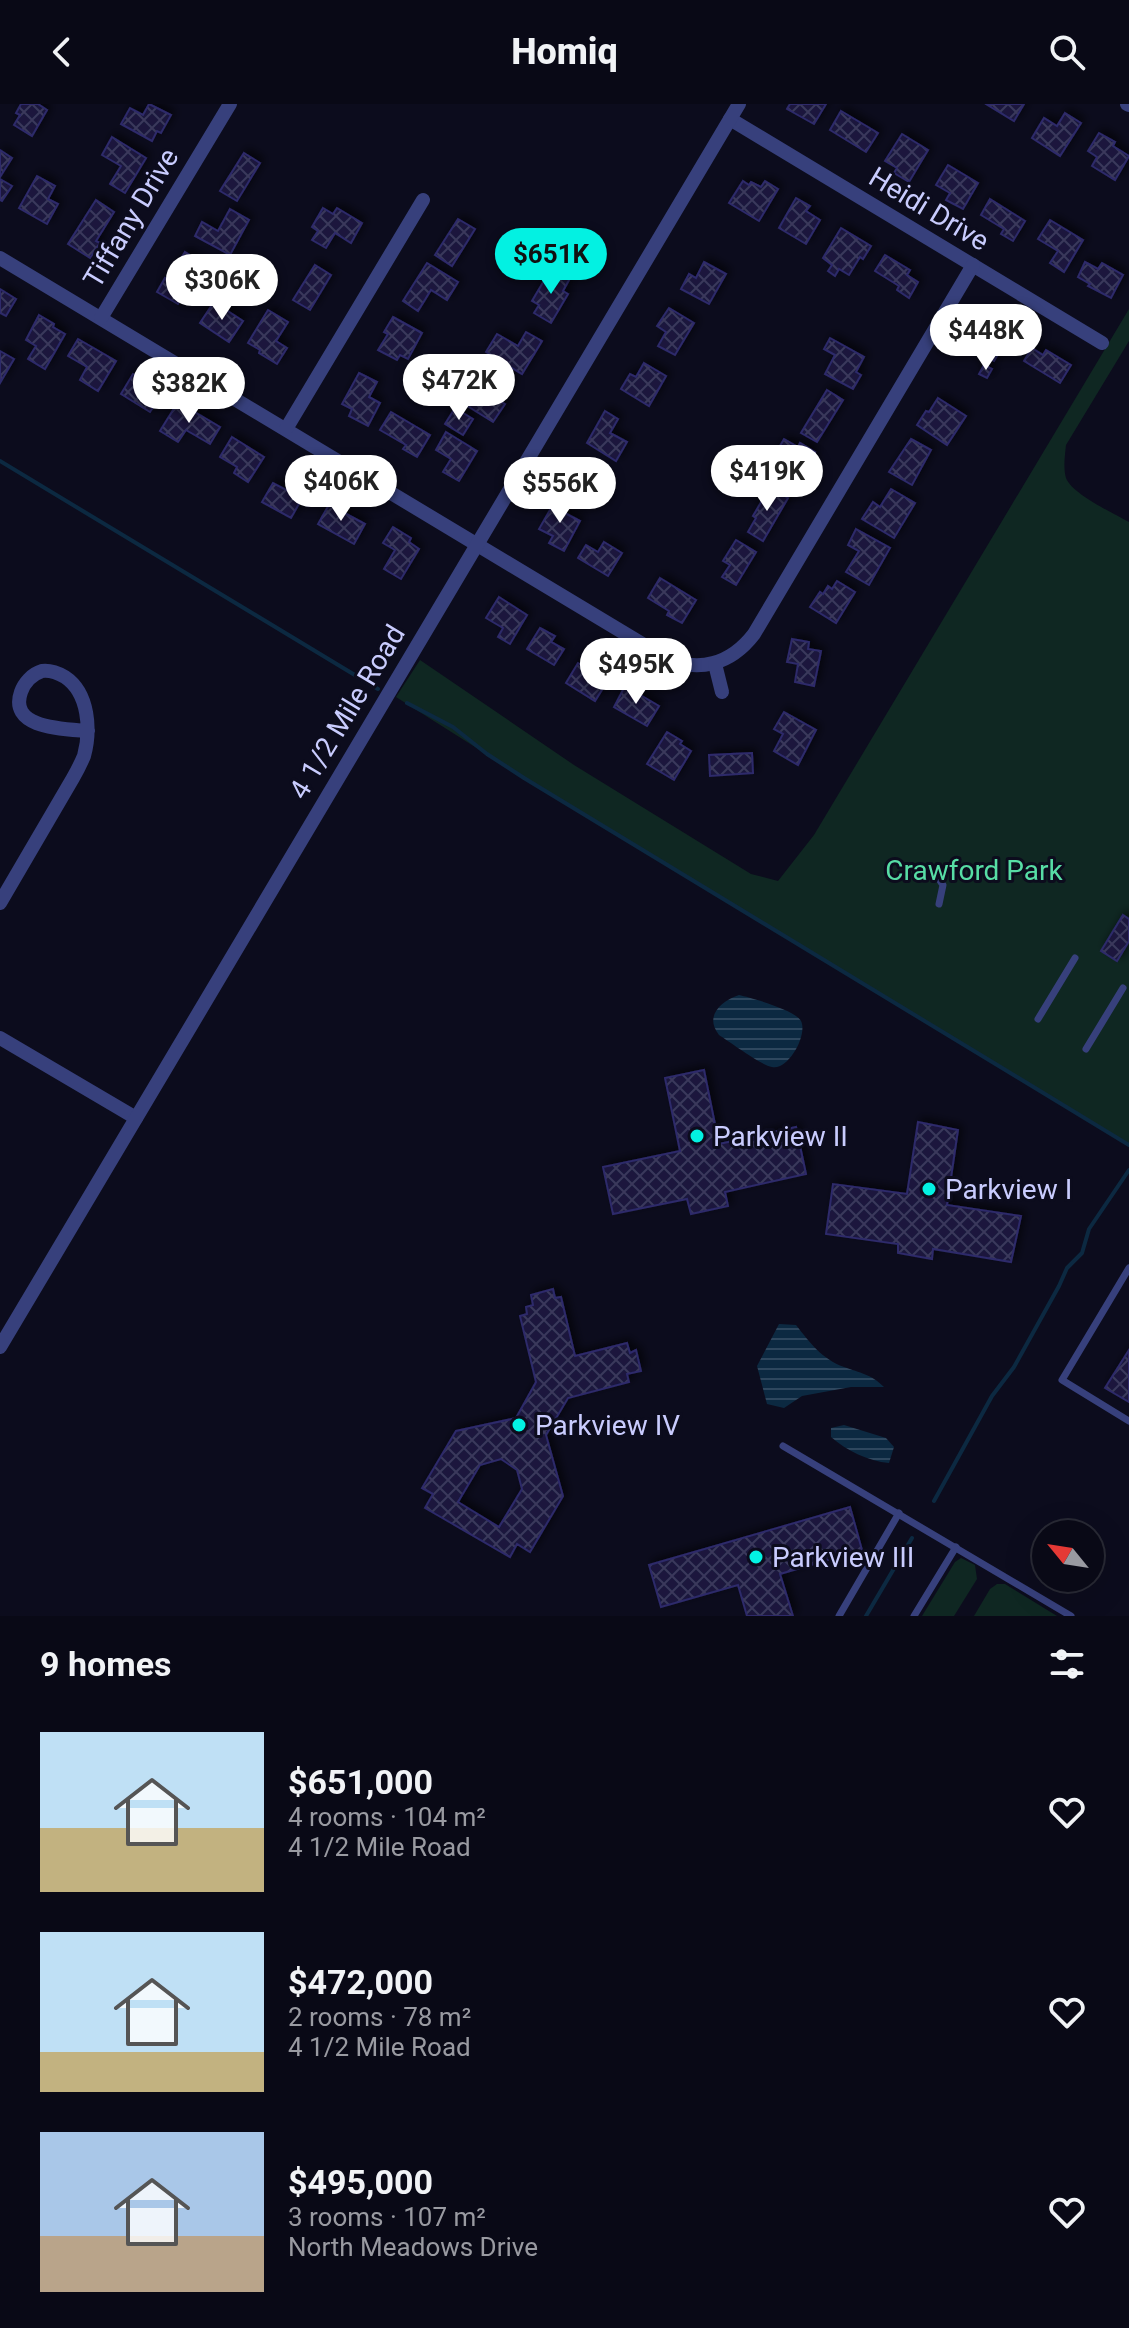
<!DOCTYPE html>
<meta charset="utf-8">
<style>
:root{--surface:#090916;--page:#12121f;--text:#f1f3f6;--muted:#999aa1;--line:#292a35;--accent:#03f1e2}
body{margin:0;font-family:Roboto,sans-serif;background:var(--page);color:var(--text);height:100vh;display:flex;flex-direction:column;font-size:30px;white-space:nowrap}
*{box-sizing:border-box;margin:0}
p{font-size:26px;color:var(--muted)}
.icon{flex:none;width:44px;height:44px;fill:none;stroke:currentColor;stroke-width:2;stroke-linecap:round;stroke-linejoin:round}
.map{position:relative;height:1512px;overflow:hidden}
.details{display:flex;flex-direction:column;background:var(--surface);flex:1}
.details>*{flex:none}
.needle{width:52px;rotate:300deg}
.buttons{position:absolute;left:1032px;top:1416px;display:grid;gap:16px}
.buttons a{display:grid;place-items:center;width:72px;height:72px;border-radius:50%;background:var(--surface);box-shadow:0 8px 32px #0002,0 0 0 2px var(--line);font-size:40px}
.price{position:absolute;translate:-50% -68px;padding:0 18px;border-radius:28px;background:#fff;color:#222;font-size:26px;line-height:52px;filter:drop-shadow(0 2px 4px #0008)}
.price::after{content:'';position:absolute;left:50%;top:48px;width:24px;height:18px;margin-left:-12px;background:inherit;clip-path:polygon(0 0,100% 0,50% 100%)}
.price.active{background:var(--accent);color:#111}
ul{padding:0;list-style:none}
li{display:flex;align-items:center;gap:24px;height:200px;padding:0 40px}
li span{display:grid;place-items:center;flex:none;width:224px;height:160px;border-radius:0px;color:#555}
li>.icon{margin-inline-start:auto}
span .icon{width:96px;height:96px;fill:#fffc;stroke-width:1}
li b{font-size:34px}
h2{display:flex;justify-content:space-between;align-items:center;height:96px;padding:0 40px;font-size:34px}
header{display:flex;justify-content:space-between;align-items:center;height:104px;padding:0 40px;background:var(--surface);font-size:36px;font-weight:800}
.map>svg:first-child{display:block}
</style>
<header><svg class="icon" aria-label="back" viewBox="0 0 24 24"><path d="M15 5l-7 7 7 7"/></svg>Homiq<svg class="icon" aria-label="search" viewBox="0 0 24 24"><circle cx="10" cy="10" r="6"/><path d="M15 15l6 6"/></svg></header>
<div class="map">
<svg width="1129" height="1512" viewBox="0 0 1129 1512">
<defs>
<pattern id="water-rules" width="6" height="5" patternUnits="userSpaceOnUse" patternTransform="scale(2)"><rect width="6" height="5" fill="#0c2941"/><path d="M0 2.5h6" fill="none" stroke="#2e475e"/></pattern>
<pattern id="building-cross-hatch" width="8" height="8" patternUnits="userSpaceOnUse" patternTransform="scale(2)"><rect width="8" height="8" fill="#1a183e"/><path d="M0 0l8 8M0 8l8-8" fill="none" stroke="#3a385b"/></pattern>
<filter id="shadow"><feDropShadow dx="4" dy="-4" stdDeviation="4" flood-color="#0009"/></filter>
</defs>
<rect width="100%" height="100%" fill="#0c0c1d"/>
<!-- green -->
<g fill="#0f2722">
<path d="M 1129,205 L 1129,237 L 1066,341 C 1065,351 1063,364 1066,374 C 1072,390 1113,409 1129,418 L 1129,1041 L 524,674 L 396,593 L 420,556 L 574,661 L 751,770 L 778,777 L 814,731 Z"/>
<polygon points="961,1454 975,1461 977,1475 954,1512 922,1512 955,1458"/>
<polygon points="997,1480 1005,1480 1057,1512 974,1512 990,1485"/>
</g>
<!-- water -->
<g fill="url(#water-rules)">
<path d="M 739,891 C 752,894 795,906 801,917 C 808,931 788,967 772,963 C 761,961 730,938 719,931 C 704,912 721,897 739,891 Z"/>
<path d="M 779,1220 L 796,1221 C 810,1239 822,1255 844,1263 C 860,1269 871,1270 884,1283 L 851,1283 L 802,1292 L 784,1304 L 767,1300 L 757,1262 Z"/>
<path d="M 844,1321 L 886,1334 L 894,1343 L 889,1359 C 868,1357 847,1347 831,1333 L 831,1324 Z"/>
</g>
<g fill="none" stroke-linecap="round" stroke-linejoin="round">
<!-- stream -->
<g stroke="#0c2941" stroke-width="4">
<polyline points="0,357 378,585"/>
<polyline points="407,599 453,623 487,650 524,674 1129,1041"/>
<polyline points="934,1397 992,1292 1014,1263 1059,1182 1067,1164 1082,1149 1089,1125 1129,1066"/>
<polyline points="866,1512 912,1434"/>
</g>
</g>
<!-- building -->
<g fill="url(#building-cross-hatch)" stroke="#2d2a6a" stroke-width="2" fill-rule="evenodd" filter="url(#shadow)">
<polygon points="21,0 38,0 47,6 32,32 14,21 20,11 16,9"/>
<polygon points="149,0 171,11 161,29 157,27 152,37 121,20 130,4 143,11"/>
<polygon points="790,0 826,0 814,20 787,5"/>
<polygon points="986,0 1024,0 1014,17"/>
<polygon points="841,7 878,29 866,48 830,26"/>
<polygon points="1065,9 1081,19 1060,52 1032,34 1044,14 1057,22"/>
<polygon points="1099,29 1115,38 1113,42 1129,52 1115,76 1092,62 1097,53 1088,47"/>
<polygon points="902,30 928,46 909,78 894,69 897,64 885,57"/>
<polygon points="112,33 146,54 125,89 110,80 121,62 102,51"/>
<polygon points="0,46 12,54 0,73"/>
<polygon points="244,49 260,59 237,97 220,87"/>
<polygon points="948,61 978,79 963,105 946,96 950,89 936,81"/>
<polygon points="37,72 55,82 48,95 58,100 47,120 19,104"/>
<polygon points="0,75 12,82 2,97 0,96"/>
<polygon points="743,77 749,81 751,78 761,83 765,77 778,85 759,117 729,99"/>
<polygon points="796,94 810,102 806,107 820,116 806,140 779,124"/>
<polygon points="990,95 1025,117 1013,137 1001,130 1004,125 981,111"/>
<polygon points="96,96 114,108 96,137 100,139 90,154 68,140"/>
<polygon points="323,104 333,110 337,104 362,119 351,139 335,129 326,144 312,136 318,127 312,123"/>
<polygon points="230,105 249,116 230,151 195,132 202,118 218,127"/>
<polygon points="458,115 475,125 452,162 435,151"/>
<polygon points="1050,116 1083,136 1064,168 1050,159 1058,147 1038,135"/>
<polygon points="841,124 871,142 863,155 860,153 849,171 839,165 835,172 828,167 832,161 823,154"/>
<polygon points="185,148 203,159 178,200 157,188 165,174 168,176"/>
<polygon points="885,151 910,166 907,171 918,178 909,194 897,186 899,182 875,167"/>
<polygon points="704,158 726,170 709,200 681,185 689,170 696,174"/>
<polygon points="1085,158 1098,165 1102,159 1123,171 1111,194 1088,182 1090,180 1078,173"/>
<polygon points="427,159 458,178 447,196 431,186 418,207 403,197"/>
<polygon points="315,161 331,171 310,206 293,196"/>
<polygon points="551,165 569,176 563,187 568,190 551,219 534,209 539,201 532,197"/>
<polygon points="0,185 16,195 6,212 0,209"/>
<polygon points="214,198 243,217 229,238 200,219"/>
<polygon points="669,204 694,219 675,251 658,242 666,228 657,222"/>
<polygon points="268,206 288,218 276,237 287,244 277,260 259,249 260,246 248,239"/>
<polygon points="39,211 54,220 53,223 65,230 45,265 28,255 36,242 26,236"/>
<polygon points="393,213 422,229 408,255 400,251 397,256 378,246 388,230 384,228"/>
<polygon points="983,215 1004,225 1006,221 1013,225 994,257 967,242"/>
<polygon points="526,228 542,237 522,270 486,248 497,230 518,242"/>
<polygon points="830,234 864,253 856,268 861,271 853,285 825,270 835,251 824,245"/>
<polygon points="78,235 116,257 98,287 80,276 87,263 68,252"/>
<polygon points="1032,244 1043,251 1046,246 1071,261 1060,279 1024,257"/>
<polygon points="0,247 14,255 0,279"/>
<polygon points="644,259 666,272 649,302 621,285 630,270 636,273"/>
<polygon points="984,261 992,265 987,274 979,270"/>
<polygon points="494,263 512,274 498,296 505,300 493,318 469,303"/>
<polygon points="359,269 377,278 369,293 380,299 368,322 349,312 352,305 342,300"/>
<polygon points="133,270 163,288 150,308 121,290"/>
<polygon points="827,286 843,296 817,338 801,329"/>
<polygon points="938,294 966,312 947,341 917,321 926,307 929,308"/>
<polygon points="178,298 220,323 210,340 186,326 178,338 160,327"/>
<polygon points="455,304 473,315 463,331 445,320"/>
<polygon points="605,307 618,315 610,329 627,338 616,357 587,339"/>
<polygon points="391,308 430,331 417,353 403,345 406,341 380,326"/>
<polygon points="446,328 477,347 459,377 443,368 451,355 436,346"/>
<polygon points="232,333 264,353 248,378 234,369 237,363 220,353"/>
<polygon points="784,335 798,343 800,339 815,348 803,369 795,364 784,383 763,371"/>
<polygon points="911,335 931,346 912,381 889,368"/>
<polygon points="297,376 316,388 308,402 300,398 291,414 262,398 273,379 290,388"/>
<polygon points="770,383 788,394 763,437 748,428 756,414 753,412"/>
<polygon points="891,385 915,399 894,434 862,415 873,398 880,403"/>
<polygon points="558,392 569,398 563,408 580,417 564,447 549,439 553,432 539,425"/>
<polygon points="331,397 341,402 339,406 365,420 354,440 318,420"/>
<polygon points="393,423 411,434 409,438 419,445 401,475 384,465 395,446 383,439"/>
<polygon points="856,425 890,444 869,481 846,468 859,447 848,441"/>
<polygon points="736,436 756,448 736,481 722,473 730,461 723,457"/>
<polygon points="604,438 622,449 608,472 578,454 586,441 598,448"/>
<polygon points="660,474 696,496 682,519 667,511 669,507 648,494"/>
<polygon points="837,477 855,488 836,519 810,503 820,488 823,490 828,482 832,485"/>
<polygon points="499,493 527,511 510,540 498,533 503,524 486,514"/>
<polygon points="540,524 555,532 551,538 564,545 554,561 527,545"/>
<polygon points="792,535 809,538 808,545 821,547 814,582 795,578 798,560 787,558"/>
<polygon points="578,559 595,569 600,560 613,568 595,597 566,579"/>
<polygon points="625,582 659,602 647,622 614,603"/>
<polygon points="784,608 816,626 798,661 774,647 783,630 774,625"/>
<polygon points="667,628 682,637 680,640 691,647 674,676 647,660"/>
<polygon points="752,649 753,669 710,672 709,651"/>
<polygon points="1123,811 1129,815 1129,837 1117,857 1101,847"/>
<polygon points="704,966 719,1040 796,1023 806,1070 725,1088 728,1102 691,1110 687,1095 613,1110 603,1063 680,1047 665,974"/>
<polygon points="918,1018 958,1026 947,1101 1021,1112 1011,1158 933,1145 932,1155 898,1149 898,1140 826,1130 833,1080 907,1090"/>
<path d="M 553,1185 L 555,1194 L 561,1193 L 575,1252 L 627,1239 L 630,1249 L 636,1246 L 641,1267 L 627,1270 L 629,1278 L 568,1294 L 546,1331 L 563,1392 L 530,1448 L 517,1440 L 510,1453 L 425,1404 L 433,1390 L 422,1384 L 456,1327 L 516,1314 L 536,1278 L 520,1212 L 527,1210 L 526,1203 L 533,1201 L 531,1191 ZM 501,1355 L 517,1366 L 522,1385 L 499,1423 L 458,1398 L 480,1361 Z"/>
<polygon points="1129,1246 1129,1298 1105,1284"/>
<polygon points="850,1403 862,1446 780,1470 793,1512 747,1512 738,1481 661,1503 649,1461"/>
</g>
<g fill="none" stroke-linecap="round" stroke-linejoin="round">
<!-- service -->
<g stroke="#37407c" stroke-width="7">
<polyline points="937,772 943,781 939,800"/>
<polyline points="1038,915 1075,854"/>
<polyline points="1086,945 1123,884"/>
<polyline points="1129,1164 1062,1276 1129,1317"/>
<polyline points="783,1342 1071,1512"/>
<polyline points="839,1512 899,1409"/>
<polyline points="914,1512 956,1443"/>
</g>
<!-- minor -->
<g stroke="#37407c" stroke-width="14">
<polyline points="1127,0 1129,1"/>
<polyline points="730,15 1102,239"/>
<path d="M 0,154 L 664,553 C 698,570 731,560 754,530 L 973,161"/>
<polyline points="101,214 230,0"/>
<polyline points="286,325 423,96"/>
<polyline points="715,560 722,588"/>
<path d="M 0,799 L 73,674 C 77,667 81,659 84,652 C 91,626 89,589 65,573 C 58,569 50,566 42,567 C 32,570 24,579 21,588 C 8,625 65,625 88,627"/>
<polyline points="0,934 136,1014"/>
<polyline points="0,1243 739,0"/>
</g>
</g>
<!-- markers -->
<g fill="#03f1e2" stroke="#0c0c1d" stroke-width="3">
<circle cx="697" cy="1032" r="8"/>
<circle cx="929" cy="1085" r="8"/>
<circle cx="519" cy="1321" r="8"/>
<circle cx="756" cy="1453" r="8"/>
</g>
<g text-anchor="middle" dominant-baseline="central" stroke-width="6" stroke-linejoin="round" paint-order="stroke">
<!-- street labels -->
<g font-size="28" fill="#c9ccfe" stroke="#0c0c1d">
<text transform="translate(929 105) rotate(31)">Heidi Drive</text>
<text transform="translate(131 114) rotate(-59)">Tiffany Drive</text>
<text transform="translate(347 608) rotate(-59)">4 1/2 Mile Road</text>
</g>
<!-- park labels -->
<g font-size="28" fill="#57dda5" stroke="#0c0c1d">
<text x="974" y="766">Crawford Park</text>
</g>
<!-- poi labels -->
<g font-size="28" fill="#c9ccfe" stroke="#0c0c1d" text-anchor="start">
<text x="713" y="1032">Parkview II</text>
<text x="945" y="1085">Parkview I</text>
<text x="535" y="1321">Parkview IV</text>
<text x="772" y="1453">Parkview III</text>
</g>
</g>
</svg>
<div class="buttons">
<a><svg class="needle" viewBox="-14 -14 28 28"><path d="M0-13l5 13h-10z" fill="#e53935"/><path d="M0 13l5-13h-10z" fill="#999aa1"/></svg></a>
</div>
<b class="price active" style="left:551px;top:192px">$651K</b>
<b class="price" style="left:222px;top:218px">$306K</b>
<b class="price" style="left:986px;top:268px">$448K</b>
<b class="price" style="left:459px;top:318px">$472K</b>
<b class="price" style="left:189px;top:321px">$382K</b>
<b class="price" style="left:767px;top:409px">$419K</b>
<b class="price" style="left:341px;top:419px">$406K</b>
<b class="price" style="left:560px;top:421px">$556K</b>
<b class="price" style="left:636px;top:602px">$495K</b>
</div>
<section class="details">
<h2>9 homes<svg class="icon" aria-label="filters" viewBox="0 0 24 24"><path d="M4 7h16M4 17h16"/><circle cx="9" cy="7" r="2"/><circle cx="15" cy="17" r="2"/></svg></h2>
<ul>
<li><span style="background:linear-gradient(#bfe0f5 60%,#c2b280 0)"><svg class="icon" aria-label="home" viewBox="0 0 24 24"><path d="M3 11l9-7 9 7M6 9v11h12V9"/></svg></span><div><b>$651,000</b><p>4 rooms · 104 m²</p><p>4 1/2 Mile Road</p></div><svg class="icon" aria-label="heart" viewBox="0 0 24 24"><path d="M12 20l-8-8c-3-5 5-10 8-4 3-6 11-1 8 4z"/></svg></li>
<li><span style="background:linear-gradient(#bfe0f5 75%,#c2b280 0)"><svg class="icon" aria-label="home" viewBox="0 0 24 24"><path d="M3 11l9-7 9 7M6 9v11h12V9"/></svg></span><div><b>$472,000</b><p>2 rooms · 78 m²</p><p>4 1/2 Mile Road</p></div><svg class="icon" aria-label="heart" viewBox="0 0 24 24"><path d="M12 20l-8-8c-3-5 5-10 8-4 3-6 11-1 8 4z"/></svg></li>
<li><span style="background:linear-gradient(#a9c7e8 65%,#b9a48a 0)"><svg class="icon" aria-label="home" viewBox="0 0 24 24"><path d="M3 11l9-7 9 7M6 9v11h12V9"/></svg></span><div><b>$495,000</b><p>3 rooms · 107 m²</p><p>North Meadows Drive</p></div><svg class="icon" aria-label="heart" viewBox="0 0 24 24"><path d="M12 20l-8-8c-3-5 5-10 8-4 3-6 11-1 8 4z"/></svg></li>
</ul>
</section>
